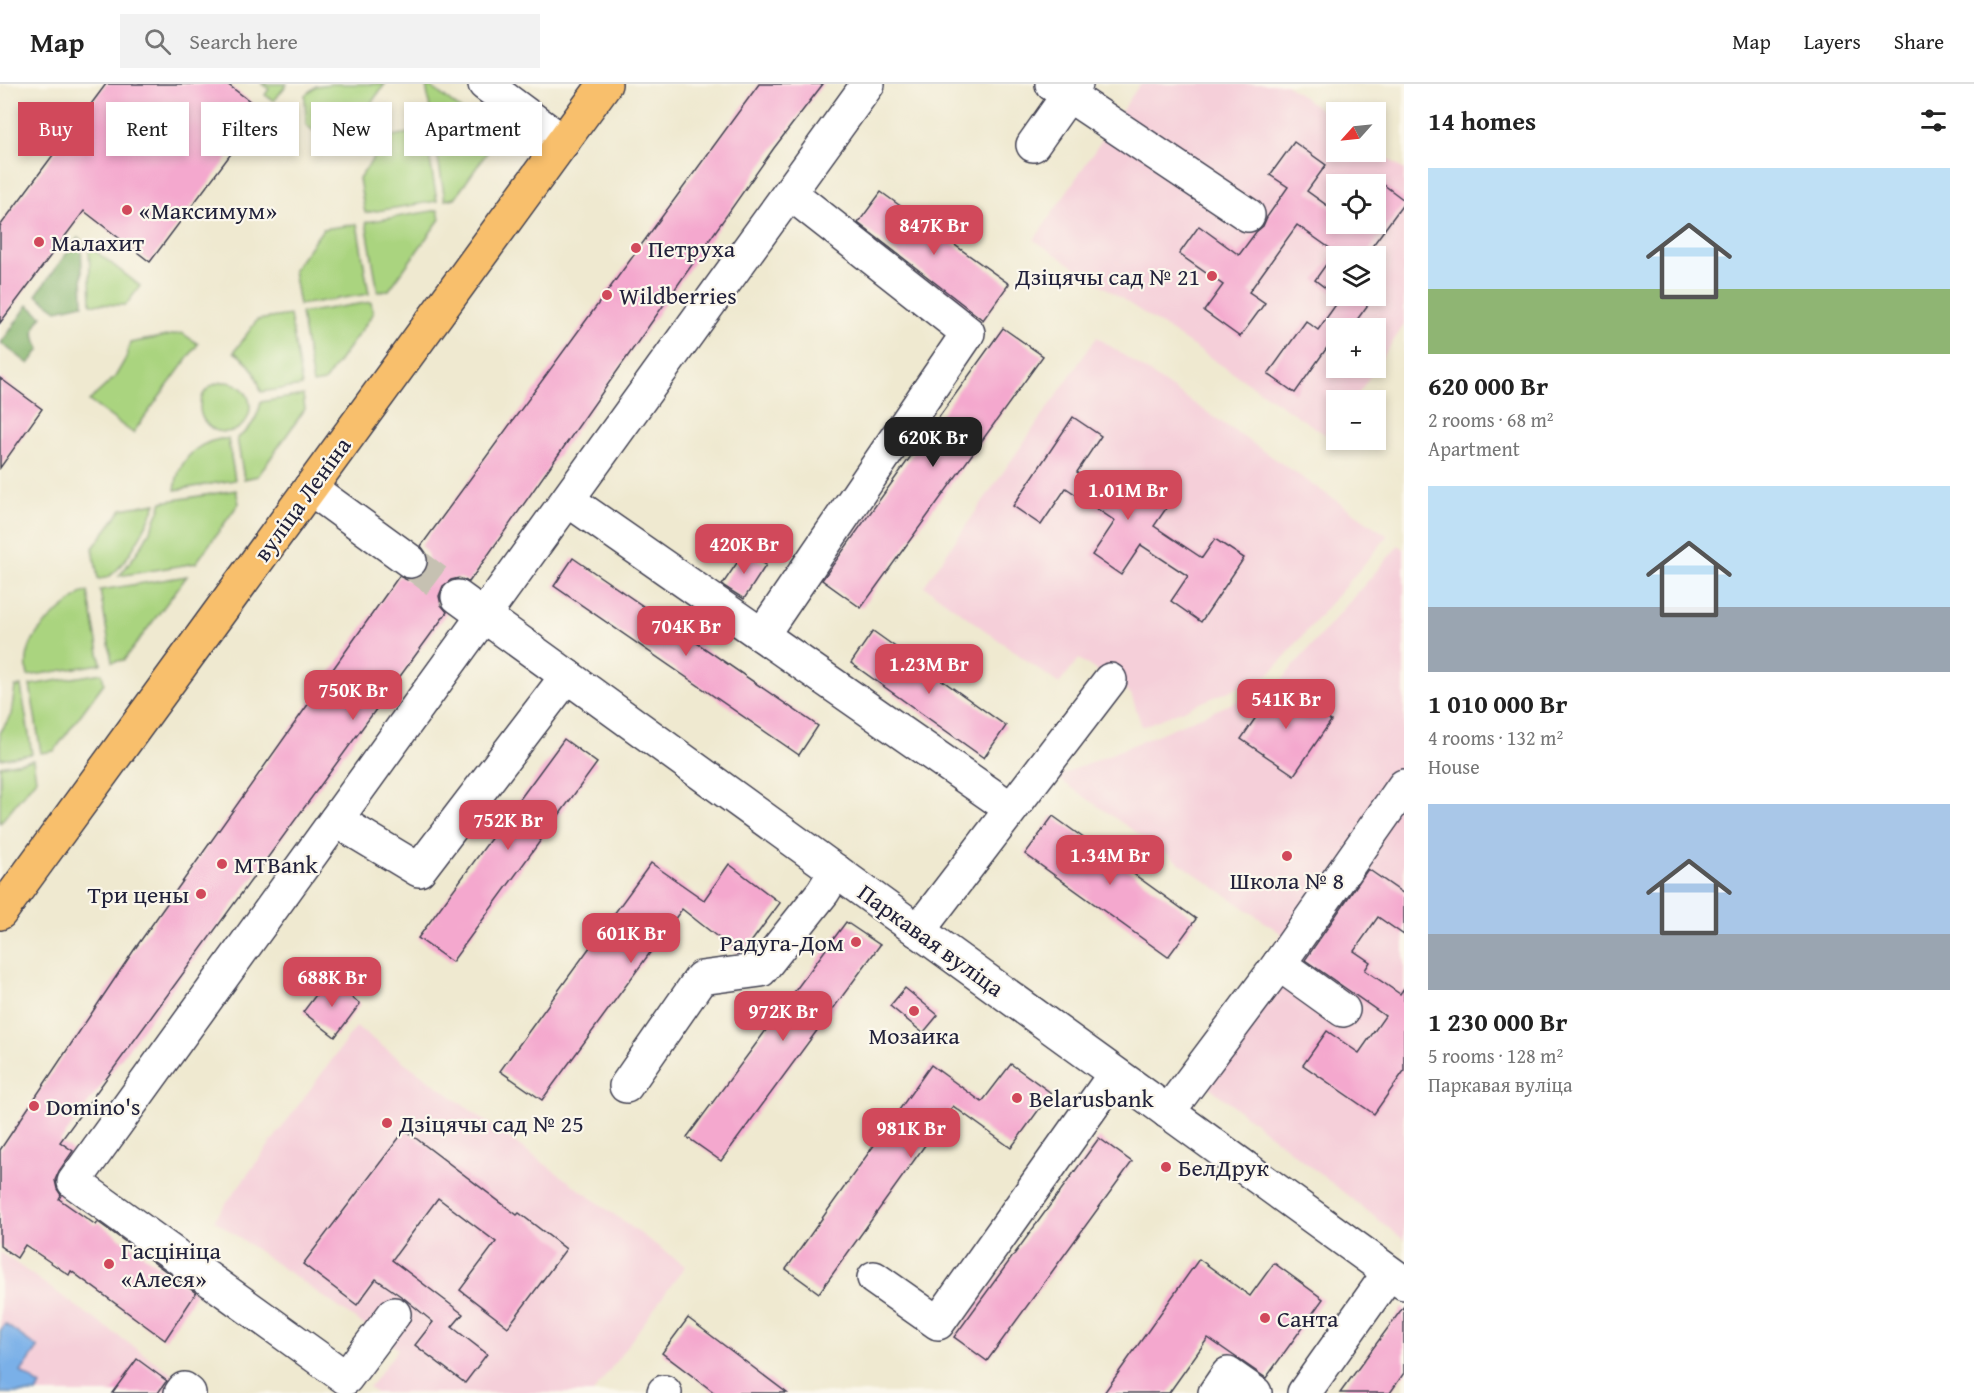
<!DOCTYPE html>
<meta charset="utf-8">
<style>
:root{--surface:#fff;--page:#f2f2f2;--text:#222;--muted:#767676;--line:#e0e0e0;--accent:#d1495b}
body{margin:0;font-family:"Gentium Book Plus",serif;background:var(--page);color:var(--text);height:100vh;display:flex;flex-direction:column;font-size:22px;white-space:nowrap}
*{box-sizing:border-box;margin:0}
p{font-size:20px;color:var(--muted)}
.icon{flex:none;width:33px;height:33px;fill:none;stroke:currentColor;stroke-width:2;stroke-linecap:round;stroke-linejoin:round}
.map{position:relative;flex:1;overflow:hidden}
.details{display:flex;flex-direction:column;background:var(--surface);width:570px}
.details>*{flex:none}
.guide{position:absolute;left:18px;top:18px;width:570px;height:54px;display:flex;gap:12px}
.needle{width:39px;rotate:243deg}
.fabs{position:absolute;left:1326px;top:18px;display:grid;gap:12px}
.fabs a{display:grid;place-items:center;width:60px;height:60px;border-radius:0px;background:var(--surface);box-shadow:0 3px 9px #0003;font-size:30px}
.price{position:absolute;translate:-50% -51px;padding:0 14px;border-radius:12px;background:var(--accent);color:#fff;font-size:20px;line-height:39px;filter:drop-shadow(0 2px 3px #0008)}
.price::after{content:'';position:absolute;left:50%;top:36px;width:18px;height:14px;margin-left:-9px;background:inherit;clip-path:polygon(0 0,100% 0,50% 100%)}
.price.on{background:#222;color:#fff}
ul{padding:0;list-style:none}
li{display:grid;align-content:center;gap:12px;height:318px;padding:0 24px}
li span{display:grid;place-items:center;height:186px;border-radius:0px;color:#555}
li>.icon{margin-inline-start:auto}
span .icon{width:108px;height:108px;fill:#fffc;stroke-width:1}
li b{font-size:26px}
h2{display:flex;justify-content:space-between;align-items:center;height:72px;padding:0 24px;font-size:26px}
.pill{padding:0 21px;border-radius:0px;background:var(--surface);box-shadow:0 3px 9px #0003;font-size:21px;line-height:54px}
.pill.on{background:var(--accent);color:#fff}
header{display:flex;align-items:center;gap:36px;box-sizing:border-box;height:84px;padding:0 30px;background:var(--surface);border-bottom:2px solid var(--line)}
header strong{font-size:28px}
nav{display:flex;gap:33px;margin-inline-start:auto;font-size:21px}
.search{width:420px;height:54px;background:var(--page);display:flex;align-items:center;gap:15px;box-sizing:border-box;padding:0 21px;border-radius:0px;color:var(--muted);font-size:22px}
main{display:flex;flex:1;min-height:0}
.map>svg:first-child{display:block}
</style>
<header>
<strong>Map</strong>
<div class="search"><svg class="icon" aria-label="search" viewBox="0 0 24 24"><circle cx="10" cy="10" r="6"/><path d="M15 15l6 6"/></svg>Search here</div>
<nav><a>Map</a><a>Layers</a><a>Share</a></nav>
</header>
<main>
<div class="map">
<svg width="1404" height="1309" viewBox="0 0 1404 1309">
<rect width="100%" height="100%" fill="#fbf7ec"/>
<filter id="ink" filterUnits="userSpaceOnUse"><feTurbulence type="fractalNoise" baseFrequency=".0167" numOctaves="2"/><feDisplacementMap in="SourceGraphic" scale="12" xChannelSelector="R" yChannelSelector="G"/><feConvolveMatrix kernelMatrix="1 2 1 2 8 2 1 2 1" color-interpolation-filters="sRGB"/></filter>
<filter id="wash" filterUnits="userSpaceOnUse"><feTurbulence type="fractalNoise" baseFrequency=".008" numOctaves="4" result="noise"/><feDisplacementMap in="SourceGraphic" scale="24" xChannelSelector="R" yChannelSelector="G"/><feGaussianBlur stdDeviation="1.35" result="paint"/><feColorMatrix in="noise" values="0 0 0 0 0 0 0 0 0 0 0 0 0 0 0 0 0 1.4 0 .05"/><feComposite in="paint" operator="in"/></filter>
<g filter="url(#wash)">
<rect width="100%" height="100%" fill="#efe9d0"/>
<!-- built -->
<g fill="#f5cfd9" fill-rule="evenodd">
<path d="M 1140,0 L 1286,0 L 1336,37 L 1336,68 L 1376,68 L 1376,66 L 1404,86 L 1404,241 L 1354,316 L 1336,316 L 1336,342 L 1329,353 L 1034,156 ZM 1336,100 L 1376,100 L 1376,140 L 1336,140 ZM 1336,172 L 1376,172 L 1376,212 L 1336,212 ZM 1336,244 L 1376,244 L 1376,284 L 1336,284 Z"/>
<polygon points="1097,253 1388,452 1270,590 1142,643 1131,610 1079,575 1059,600 924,502"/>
<polygon points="1399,461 1404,465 1404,1156 1194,991 1282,850 1056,693 1278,600"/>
<polygon points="356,943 685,1182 593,1309 376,1309 369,1304 398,1265 214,1136"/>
<polygon points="0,1168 199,1309 0,1309"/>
</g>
<!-- green -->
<g fill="#aad47f" stroke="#667b5d" stroke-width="1.5">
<polygon points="262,0 287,0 274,17 265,11 269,5"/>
<polygon points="331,0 385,0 337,66 306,41 305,11 316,2"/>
<polygon points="426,0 427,0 468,31 432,37"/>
<polygon points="477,37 498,53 455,114 445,116 433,44"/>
<polygon points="425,46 437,117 365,129 359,95 388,53"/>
<polygon points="438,126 440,135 389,206 378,208 366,138"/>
<polygon points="357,140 369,210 299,221 293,186 323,145"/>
<polygon points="89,162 140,202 126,221 91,220"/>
<polygon points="371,218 373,230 324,298 313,300 301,229"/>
<path d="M 290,231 L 302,302 L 261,308 C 257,290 250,278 234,268 L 257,236 Z"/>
<polygon points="182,249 198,260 133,349 89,317 115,293 126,274 130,259"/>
<circle cx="225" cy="323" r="25"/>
<path d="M 303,311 L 305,325 L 258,392 L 244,395 L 237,354 C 250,346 258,333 261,318 Z"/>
<path d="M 220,355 L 228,355 L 235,396 L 175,406 C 177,379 194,360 220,355 Z"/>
<path d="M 236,406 L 239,419 L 196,479 L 119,492 C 138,469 153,447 162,418 Z"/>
<path d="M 156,419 C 149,438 126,483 108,493 C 107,494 99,495 98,495 L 93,464 L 122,425 Z"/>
<polygon points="187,492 124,576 112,578 100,506"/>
<path d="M 88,508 L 101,580 L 28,592 C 19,552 55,531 82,509 Z"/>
<polygon points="102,589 104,599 54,667 41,669 30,601"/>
<polygon points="21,602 32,670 0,675 0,649 11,631 15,603"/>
<polygon points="33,676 36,695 0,739 0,682"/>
</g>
<!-- forest -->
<g fill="#87b66e" stroke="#546c54" stroke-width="1.5">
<polygon points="78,154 81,156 83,220 57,226 36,211"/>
<path d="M 28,221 L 42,232 C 32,242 32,253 40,265 L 29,280 L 1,259 Z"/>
</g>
<!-- water -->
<polygon fill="#7ab0e8" stroke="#4e6992" stroke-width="1.5" points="5,1240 38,1264 21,1288 41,1302 36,1309 0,1309 0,1247"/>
<g id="blocks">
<!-- building -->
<g fill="#f4a8ce">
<polygon points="106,0 227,0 263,27 150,178 84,127 0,239 0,142"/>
<polygon points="759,0 823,0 774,64 469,498 459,494 451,496 443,502 439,512 441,521 447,528 60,1058 73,1067 59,1087 55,1096 57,1105 61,1111 59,1115 96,1141 98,1138 196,1209 165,1256 71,1187 69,1191 25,1161 17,1174 0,1162 0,1066 134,866 399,492 407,496 417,494 425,488 429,480 427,470 421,462"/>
<polygon points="1294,58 1326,81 1307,107 1336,128 1336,140 1376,140 1376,95 1404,116 1404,119 1365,172 1341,172 1336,169 1336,212 1315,196 1335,168 1297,141 1249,208 1265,219 1240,253 1204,227 1223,201 1179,170 1199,142 1239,171 1256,148 1263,142 1267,133 1288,103 1270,91"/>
<polygon points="881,108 1009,200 983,236 858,139"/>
<polygon points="1342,212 1361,212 1370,218 1351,244 1336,244 1336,251 1295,309 1268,290 1306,237 1318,246"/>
<polygon points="1003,244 1043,272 861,524 822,496"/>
<polygon points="0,294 42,325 0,384"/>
<polygon points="1073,333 1101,352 1077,388 1126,422 1147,390 1176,410 1154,442 1202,474 1215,455 1244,474 1201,538 1171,517 1188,492 1141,461 1121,491 1092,471 1115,437 1066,404 1041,441 1013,422"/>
<polygon points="745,467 766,481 744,515 722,501"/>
<polygon points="573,474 818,642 799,671 554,502"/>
<polygon points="873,547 1006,642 984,674 851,579"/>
<polygon points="1278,601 1331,637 1294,691 1241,655"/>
<polygon points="564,655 597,679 452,878 418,854"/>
<polygon points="1053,732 1196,835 1168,873 1025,770"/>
<polygon points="651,779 704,816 729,780 780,819 743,869 739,870 682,825 542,1016 500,987"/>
<polygon points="1368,785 1404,810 1404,851 1378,833 1354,867 1370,878 1365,886 1400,910 1404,904 1404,987 1374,1030 1303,981 1327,947 1359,969 1385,932 1305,876"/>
<polygon points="846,838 880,861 721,1077 687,1053"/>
<polygon points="328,895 360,920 335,953 303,928"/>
<polygon points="905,904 938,931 923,949 890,922"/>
<polygon points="1011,980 1051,1009 1011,1064 953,1022 819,1209 786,1185 931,981 982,1018"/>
<polygon points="405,1046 517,1131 519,1129 566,1165 508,1243 460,1206 496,1158 438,1114 392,1176 463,1230 452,1243 487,1270 465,1299 415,1261 433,1238 405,1215 376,1195 357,1221 303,1180"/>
<polygon points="1099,1054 1132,1078 987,1277 954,1253"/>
<polygon points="1199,1175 1250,1212 1274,1179 1323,1215 1266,1294 1208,1254 1169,1309 1104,1309"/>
<polygon points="1404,1222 1404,1289 1390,1309 1340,1309"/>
<polygon points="688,1234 787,1309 715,1309 662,1269"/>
<polygon points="137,1275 167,1297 165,1299 158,1309 112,1309"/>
</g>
</g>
</g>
<g filter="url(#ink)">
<use href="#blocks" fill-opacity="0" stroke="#414051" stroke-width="1.5"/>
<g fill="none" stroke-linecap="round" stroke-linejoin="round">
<!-- minor-tunnel -->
<polyline stroke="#c6c1b2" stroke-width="33" stroke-dasharray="33 16" stroke-linecap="butt" points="410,477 458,513"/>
<!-- minor casing -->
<g stroke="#414051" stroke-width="36">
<g id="minor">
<polyline points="485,0 563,58"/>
<polyline points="1052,0 1248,131"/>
<polyline points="1033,61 1076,0"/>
<polyline points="310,404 410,477"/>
<polyline points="568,416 1010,724"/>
<polyline points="458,513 1404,1199"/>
<polyline points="762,551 968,249 790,109"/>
<polyline points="336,736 419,786 567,592"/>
<polyline points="918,847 1110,596"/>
<polyline points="1279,880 1343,926"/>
<polyline points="626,1002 701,894 761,886 823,808 836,787"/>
<polyline points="1168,1028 1279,880 1404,702"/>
<polyline points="874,1194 938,1239 1115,990"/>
<polyline points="394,1230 346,1294 74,1098 868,0"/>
<polyline points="664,1308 665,1309"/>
<polyline points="181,1309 184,1305 189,1309"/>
<polyline points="1215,1309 1228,1290 1255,1309"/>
<polyline points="1304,1309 1389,1189"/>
</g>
</g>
<!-- major casing -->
<g stroke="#414051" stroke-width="36">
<polyline id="major" points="0,829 605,0"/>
</g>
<!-- minor -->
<use href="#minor" stroke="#fff" stroke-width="33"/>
<!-- major -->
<use href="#major" stroke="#f8bf6c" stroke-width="33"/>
</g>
</g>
<!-- markers -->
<g fill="#d1495b" stroke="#fbf7ec" stroke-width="2">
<circle cx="127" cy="126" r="6"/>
<circle cx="39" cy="158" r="6"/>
<circle cx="636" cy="164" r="6"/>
<circle cx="1212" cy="192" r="6"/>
<circle cx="607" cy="211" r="6"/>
<circle cx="1287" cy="772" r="6"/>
<circle cx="222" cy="780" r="6"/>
<circle cx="201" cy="810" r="6"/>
<circle cx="856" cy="858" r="6"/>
<circle cx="914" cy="927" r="6"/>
<circle cx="1017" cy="1014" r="6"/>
<circle cx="34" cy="1022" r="6"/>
<circle cx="387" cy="1039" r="6"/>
<circle cx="1166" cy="1083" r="6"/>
<circle cx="109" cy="1180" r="6"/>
<circle cx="1265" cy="1234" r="6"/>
</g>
<g text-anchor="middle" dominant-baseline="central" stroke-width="4.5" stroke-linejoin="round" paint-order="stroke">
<!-- poi labels -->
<g font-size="24" fill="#22223b" stroke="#fbf7ec" text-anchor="start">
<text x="139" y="126">«Максимум»</text>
<text x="51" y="158">Малахит</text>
<text x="648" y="164">Петруха</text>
<text x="1200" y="192" text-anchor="end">Дзіцячы сад № 21</text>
<text x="619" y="211">Wildberries</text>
<text x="234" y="780">MTBank</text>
<text x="1287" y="796" text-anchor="middle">Школа № 8</text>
<text x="189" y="810" text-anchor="end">Три цены</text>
<text x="844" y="858" text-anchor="end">Радуга-Дом</text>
<text x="914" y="951" text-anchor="middle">Мозаика</text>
<text x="1029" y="1014">Belarusbank</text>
<text x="46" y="1022">Domino's</text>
<text x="399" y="1039">Дзіцячы сад № 25</text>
<text x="1178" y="1083">БелДрук</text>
<text x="121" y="1166">Гасцініца<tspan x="121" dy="28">«Алеся»</tspan></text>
<text x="1277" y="1234">Санта</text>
</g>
<!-- street labels -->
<g font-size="24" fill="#22223b" stroke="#fbf7ec">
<text transform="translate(302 415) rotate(-54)">вуліца Леніна</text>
<text transform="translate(931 856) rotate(36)">Паркавая вуліца</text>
</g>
</g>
</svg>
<div class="fabs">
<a><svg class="needle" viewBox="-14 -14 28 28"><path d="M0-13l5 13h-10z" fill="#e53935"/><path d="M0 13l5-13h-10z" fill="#767676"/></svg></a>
<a><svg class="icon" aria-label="locate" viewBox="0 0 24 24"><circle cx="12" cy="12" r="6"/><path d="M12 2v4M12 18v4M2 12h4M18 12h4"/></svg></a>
<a><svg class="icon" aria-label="layers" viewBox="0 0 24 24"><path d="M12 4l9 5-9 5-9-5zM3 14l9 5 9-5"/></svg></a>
<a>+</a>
<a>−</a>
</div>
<b class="price" style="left:934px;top:172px">847K Br</b>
<b class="price on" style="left:933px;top:384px">620K Br</b>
<b class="price" style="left:1128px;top:437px">1.01M Br</b>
<b class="price" style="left:744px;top:491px">420K Br</b>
<b class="price" style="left:686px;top:573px">704K Br</b>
<b class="price" style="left:929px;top:611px">1.23M Br</b>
<b class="price" style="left:353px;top:637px">750K Br</b>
<b class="price" style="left:1286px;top:646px">541K Br</b>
<b class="price" style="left:508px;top:767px">752K Br</b>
<b class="price" style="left:1110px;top:802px">1.34M Br</b>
<b class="price" style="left:631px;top:880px">601K Br</b>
<b class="price" style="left:332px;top:924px">688K Br</b>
<b class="price" style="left:783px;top:958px">972K Br</b>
<b class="price" style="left:911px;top:1075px">981K Br</b>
<div class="guide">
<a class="pill on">Buy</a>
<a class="pill">Rent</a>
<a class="pill">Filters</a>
<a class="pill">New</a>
<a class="pill">Apartment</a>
</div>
</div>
<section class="details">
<h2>14 homes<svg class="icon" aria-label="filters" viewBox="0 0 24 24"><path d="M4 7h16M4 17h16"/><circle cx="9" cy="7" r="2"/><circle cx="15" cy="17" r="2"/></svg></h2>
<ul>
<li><span style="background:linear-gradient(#bfe0f5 65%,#8fb573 0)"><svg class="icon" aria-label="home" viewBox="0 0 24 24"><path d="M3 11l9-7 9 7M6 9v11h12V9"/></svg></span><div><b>620 000 Br</b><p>2 rooms · 68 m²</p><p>Apartment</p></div></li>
<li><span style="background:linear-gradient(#bfe0f5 65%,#9aa5b1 0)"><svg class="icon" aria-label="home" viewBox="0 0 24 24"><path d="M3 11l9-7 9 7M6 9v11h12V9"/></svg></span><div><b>1 010 000 Br</b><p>4 rooms · 132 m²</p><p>House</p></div></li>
<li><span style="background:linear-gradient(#a9c7e8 70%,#9aa5b1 0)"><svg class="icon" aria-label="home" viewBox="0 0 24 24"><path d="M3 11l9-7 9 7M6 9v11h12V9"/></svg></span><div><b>1 230 000 Br</b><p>5 rooms · 128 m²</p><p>Паркавая вуліца</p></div></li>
</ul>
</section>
</main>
